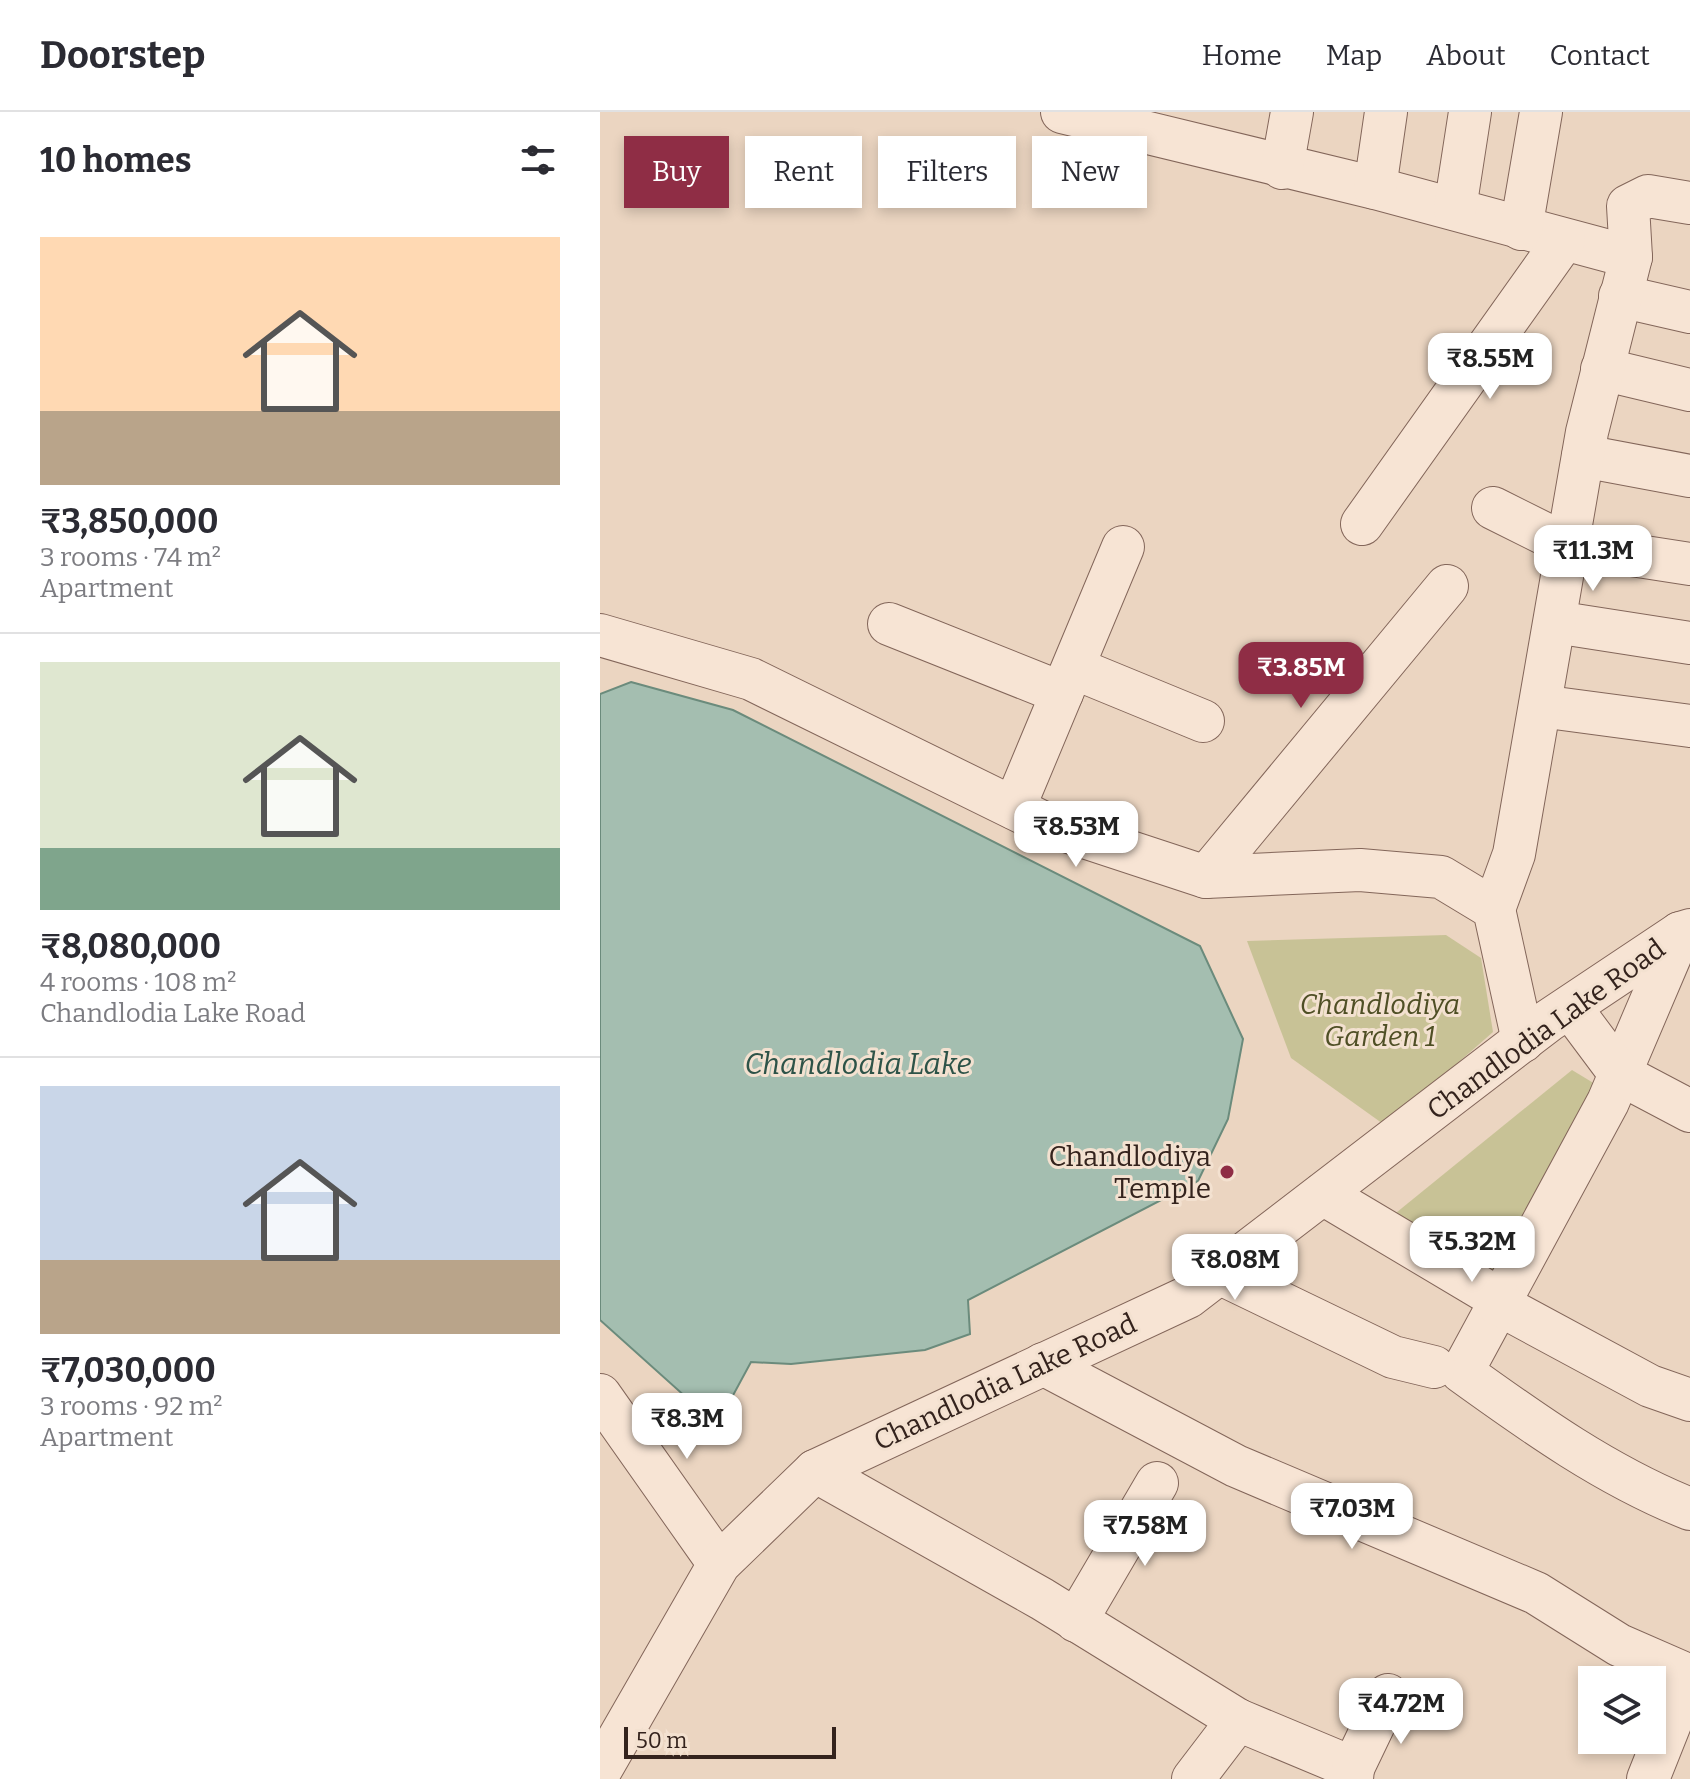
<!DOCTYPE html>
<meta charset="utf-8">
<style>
:root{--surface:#fff;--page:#f2f2f3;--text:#2b2b33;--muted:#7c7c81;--line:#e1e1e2;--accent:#8f2d45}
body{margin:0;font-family:Bitter,serif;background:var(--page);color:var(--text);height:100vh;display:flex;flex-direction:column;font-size:30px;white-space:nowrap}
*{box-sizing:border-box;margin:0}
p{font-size:26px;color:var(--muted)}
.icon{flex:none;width:44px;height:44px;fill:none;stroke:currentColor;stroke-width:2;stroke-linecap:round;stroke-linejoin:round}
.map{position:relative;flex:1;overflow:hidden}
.drawer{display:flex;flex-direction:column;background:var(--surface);width:600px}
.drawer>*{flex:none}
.guide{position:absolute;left:24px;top:24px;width:760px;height:72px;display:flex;gap:16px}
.buttons{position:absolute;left:978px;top:1554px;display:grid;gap:16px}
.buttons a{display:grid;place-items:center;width:88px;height:88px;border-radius:0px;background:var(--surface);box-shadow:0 4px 12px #0003;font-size:40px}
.scale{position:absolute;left:24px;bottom:20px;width:212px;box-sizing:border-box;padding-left:8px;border:4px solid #34231d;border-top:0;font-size:22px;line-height:28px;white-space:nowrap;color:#34231d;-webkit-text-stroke:6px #f3e1d0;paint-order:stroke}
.price{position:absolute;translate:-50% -68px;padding:0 18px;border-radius:16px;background:#fff;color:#222;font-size:26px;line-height:52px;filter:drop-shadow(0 2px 4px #0008)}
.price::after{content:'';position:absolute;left:50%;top:48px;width:24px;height:18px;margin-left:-12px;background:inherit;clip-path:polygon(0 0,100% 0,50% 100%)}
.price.current{background:var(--accent);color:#fff}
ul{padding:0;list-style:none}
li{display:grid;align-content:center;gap:16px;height:424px;padding:0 40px}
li+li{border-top:2px solid var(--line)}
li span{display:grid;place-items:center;height:248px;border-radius:0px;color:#555}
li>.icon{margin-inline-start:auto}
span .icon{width:144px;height:144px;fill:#fffc;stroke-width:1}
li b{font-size:34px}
h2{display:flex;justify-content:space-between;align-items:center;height:96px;padding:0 40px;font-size:34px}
.chip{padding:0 28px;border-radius:0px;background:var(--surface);box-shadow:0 4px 12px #0003;font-size:28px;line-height:72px}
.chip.current{background:var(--accent);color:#fff}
header{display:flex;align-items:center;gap:48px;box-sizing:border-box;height:112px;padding:0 40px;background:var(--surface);border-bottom:2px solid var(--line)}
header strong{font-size:38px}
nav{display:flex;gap:44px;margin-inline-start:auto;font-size:28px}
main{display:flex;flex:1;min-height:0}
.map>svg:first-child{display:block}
</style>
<header>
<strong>Doorstep</strong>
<nav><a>Home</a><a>Map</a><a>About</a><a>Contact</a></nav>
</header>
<main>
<section class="drawer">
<h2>10 homes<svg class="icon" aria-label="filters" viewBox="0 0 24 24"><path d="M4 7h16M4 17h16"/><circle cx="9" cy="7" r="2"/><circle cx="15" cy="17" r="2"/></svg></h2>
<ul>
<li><span style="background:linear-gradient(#ffd9b3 70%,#b9a48a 0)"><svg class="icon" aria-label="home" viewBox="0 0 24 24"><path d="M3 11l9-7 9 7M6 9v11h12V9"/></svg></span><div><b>₹3,850,000</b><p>3 rooms · 74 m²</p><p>Apartment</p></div></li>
<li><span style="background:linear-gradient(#dfe7d0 75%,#7fa58c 0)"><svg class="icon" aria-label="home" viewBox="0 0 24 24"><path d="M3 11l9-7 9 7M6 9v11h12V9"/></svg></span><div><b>₹8,080,000</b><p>4 rooms · 108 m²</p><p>Chandlodia Lake Road</p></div></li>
<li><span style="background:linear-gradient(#c9d6e8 70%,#b9a48a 0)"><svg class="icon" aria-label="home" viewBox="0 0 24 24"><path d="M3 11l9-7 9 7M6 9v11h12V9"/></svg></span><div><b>₹7,030,000</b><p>3 rooms · 92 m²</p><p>Apartment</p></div></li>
</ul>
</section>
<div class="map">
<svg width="1090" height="1667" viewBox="0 0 1090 1667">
<rect width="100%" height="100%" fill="#ebd5c1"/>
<!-- green -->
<g fill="#c8c296">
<polygon points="846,823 881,846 893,920 786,1014 691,946 647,829"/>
<polygon points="972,958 1010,981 892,1172 786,1109"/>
</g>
<!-- water -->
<polygon fill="#a4beb0" stroke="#6b8b7c" stroke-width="2" points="31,570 133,598 600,834 643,927 628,1007 598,1069 368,1188 370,1222 325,1238 191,1252 151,1250 117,1313 0,1208 0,582"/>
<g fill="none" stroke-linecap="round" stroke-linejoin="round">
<!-- minor casing -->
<g stroke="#83665a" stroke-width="44">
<g id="minor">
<polyline points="462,0 775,76 1031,145"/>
<polyline points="682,56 692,0"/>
<polyline points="775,76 786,0"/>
<polyline points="855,97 870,0"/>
<polyline points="921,117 941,0"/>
<polyline points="1020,184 1090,200"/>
<polyline points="1002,257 1090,278"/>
<polyline points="983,344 1090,364"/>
<polyline points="893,396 967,433 1090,452"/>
<polyline points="762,412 964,128"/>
<polyline points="955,510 1090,531"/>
<polyline points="289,512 462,581"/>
<polyline points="0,523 151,567 448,713 606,765 760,758 841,765 894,797 923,929"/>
<polyline points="474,556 603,609"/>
<polyline points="940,594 1090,614"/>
<polyline points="414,696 523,435"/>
<polyline points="606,765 847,474"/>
<polyline points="894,797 914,742 987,320 1031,145 1028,94 1048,84 1090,91"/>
<path d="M 1080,821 L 1008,990 L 862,1260 C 934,1312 1007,1364 1090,1397"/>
<polyline points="970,895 1020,962 1090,999"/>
<polyline points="723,1082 901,1188"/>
<polyline points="619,1161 793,1245 834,1255"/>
<polyline points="898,1192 1050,1274 1090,1288"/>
<polyline points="443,1252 636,1354 936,1481 1019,1533 1090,1564"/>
<polyline points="0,1283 119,1452"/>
<polyline points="215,1359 442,1487 638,1608 593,1667"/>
<polyline points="476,1509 557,1371"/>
<polyline points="638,1608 753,1656 752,1667"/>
<polyline points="753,1656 788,1583"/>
<polyline points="0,1659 119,1452 215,1359 588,1185 948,909 1080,821 1090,818"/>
<polyline points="1048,1667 1089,1564"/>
</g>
</g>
<!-- minor -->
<use href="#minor" stroke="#f7e4d4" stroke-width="42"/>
</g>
<!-- markers -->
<circle fill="#8f2d45" stroke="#f3e1d0" stroke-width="3" cx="627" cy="1060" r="8"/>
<g text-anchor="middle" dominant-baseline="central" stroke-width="6" stroke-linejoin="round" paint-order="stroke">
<!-- park labels -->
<g font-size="28" font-style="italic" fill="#4f4f25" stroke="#f3e1d0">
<text x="780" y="892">Chandlodiya<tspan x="780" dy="32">Garden 1</tspan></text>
</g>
<!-- street labels -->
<g font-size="28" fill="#34231d" stroke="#f3e1d0">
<text transform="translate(946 917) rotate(-36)">Chandlodia Lake Road</text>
<text transform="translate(405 1270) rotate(-25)">Chandlodia Lake Road</text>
</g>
<!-- poi labels -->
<g font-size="28" fill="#34231d" stroke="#f3e1d0" text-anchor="end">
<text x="611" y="1044">Chandlodiya<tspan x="611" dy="32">Temple</tspan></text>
</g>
<!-- water labels -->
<g font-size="30" font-style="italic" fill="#2d5348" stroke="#f3e1d0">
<text x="258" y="952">Chandlodia Lake</text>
</g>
</g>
</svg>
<div class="buttons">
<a><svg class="icon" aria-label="layers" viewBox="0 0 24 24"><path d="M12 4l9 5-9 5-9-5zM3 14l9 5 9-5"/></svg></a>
</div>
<div class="scale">50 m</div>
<b class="price" style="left:890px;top:289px">₹8.55M</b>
<b class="price" style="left:993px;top:481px">₹11.3M</b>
<b class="price current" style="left:701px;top:598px">₹3.85M</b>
<b class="price" style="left:476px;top:757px">₹8.53M</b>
<b class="price" style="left:872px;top:1172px">₹5.32M</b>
<b class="price" style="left:635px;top:1190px">₹8.08M</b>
<b class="price" style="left:87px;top:1349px">₹8.3M</b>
<b class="price" style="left:752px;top:1439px">₹7.03M</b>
<b class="price" style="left:545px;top:1456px">₹7.58M</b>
<b class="price" style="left:801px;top:1634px">₹4.72M</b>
<div class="guide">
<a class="chip current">Buy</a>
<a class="chip">Rent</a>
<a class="chip">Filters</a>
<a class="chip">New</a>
</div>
</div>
</main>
